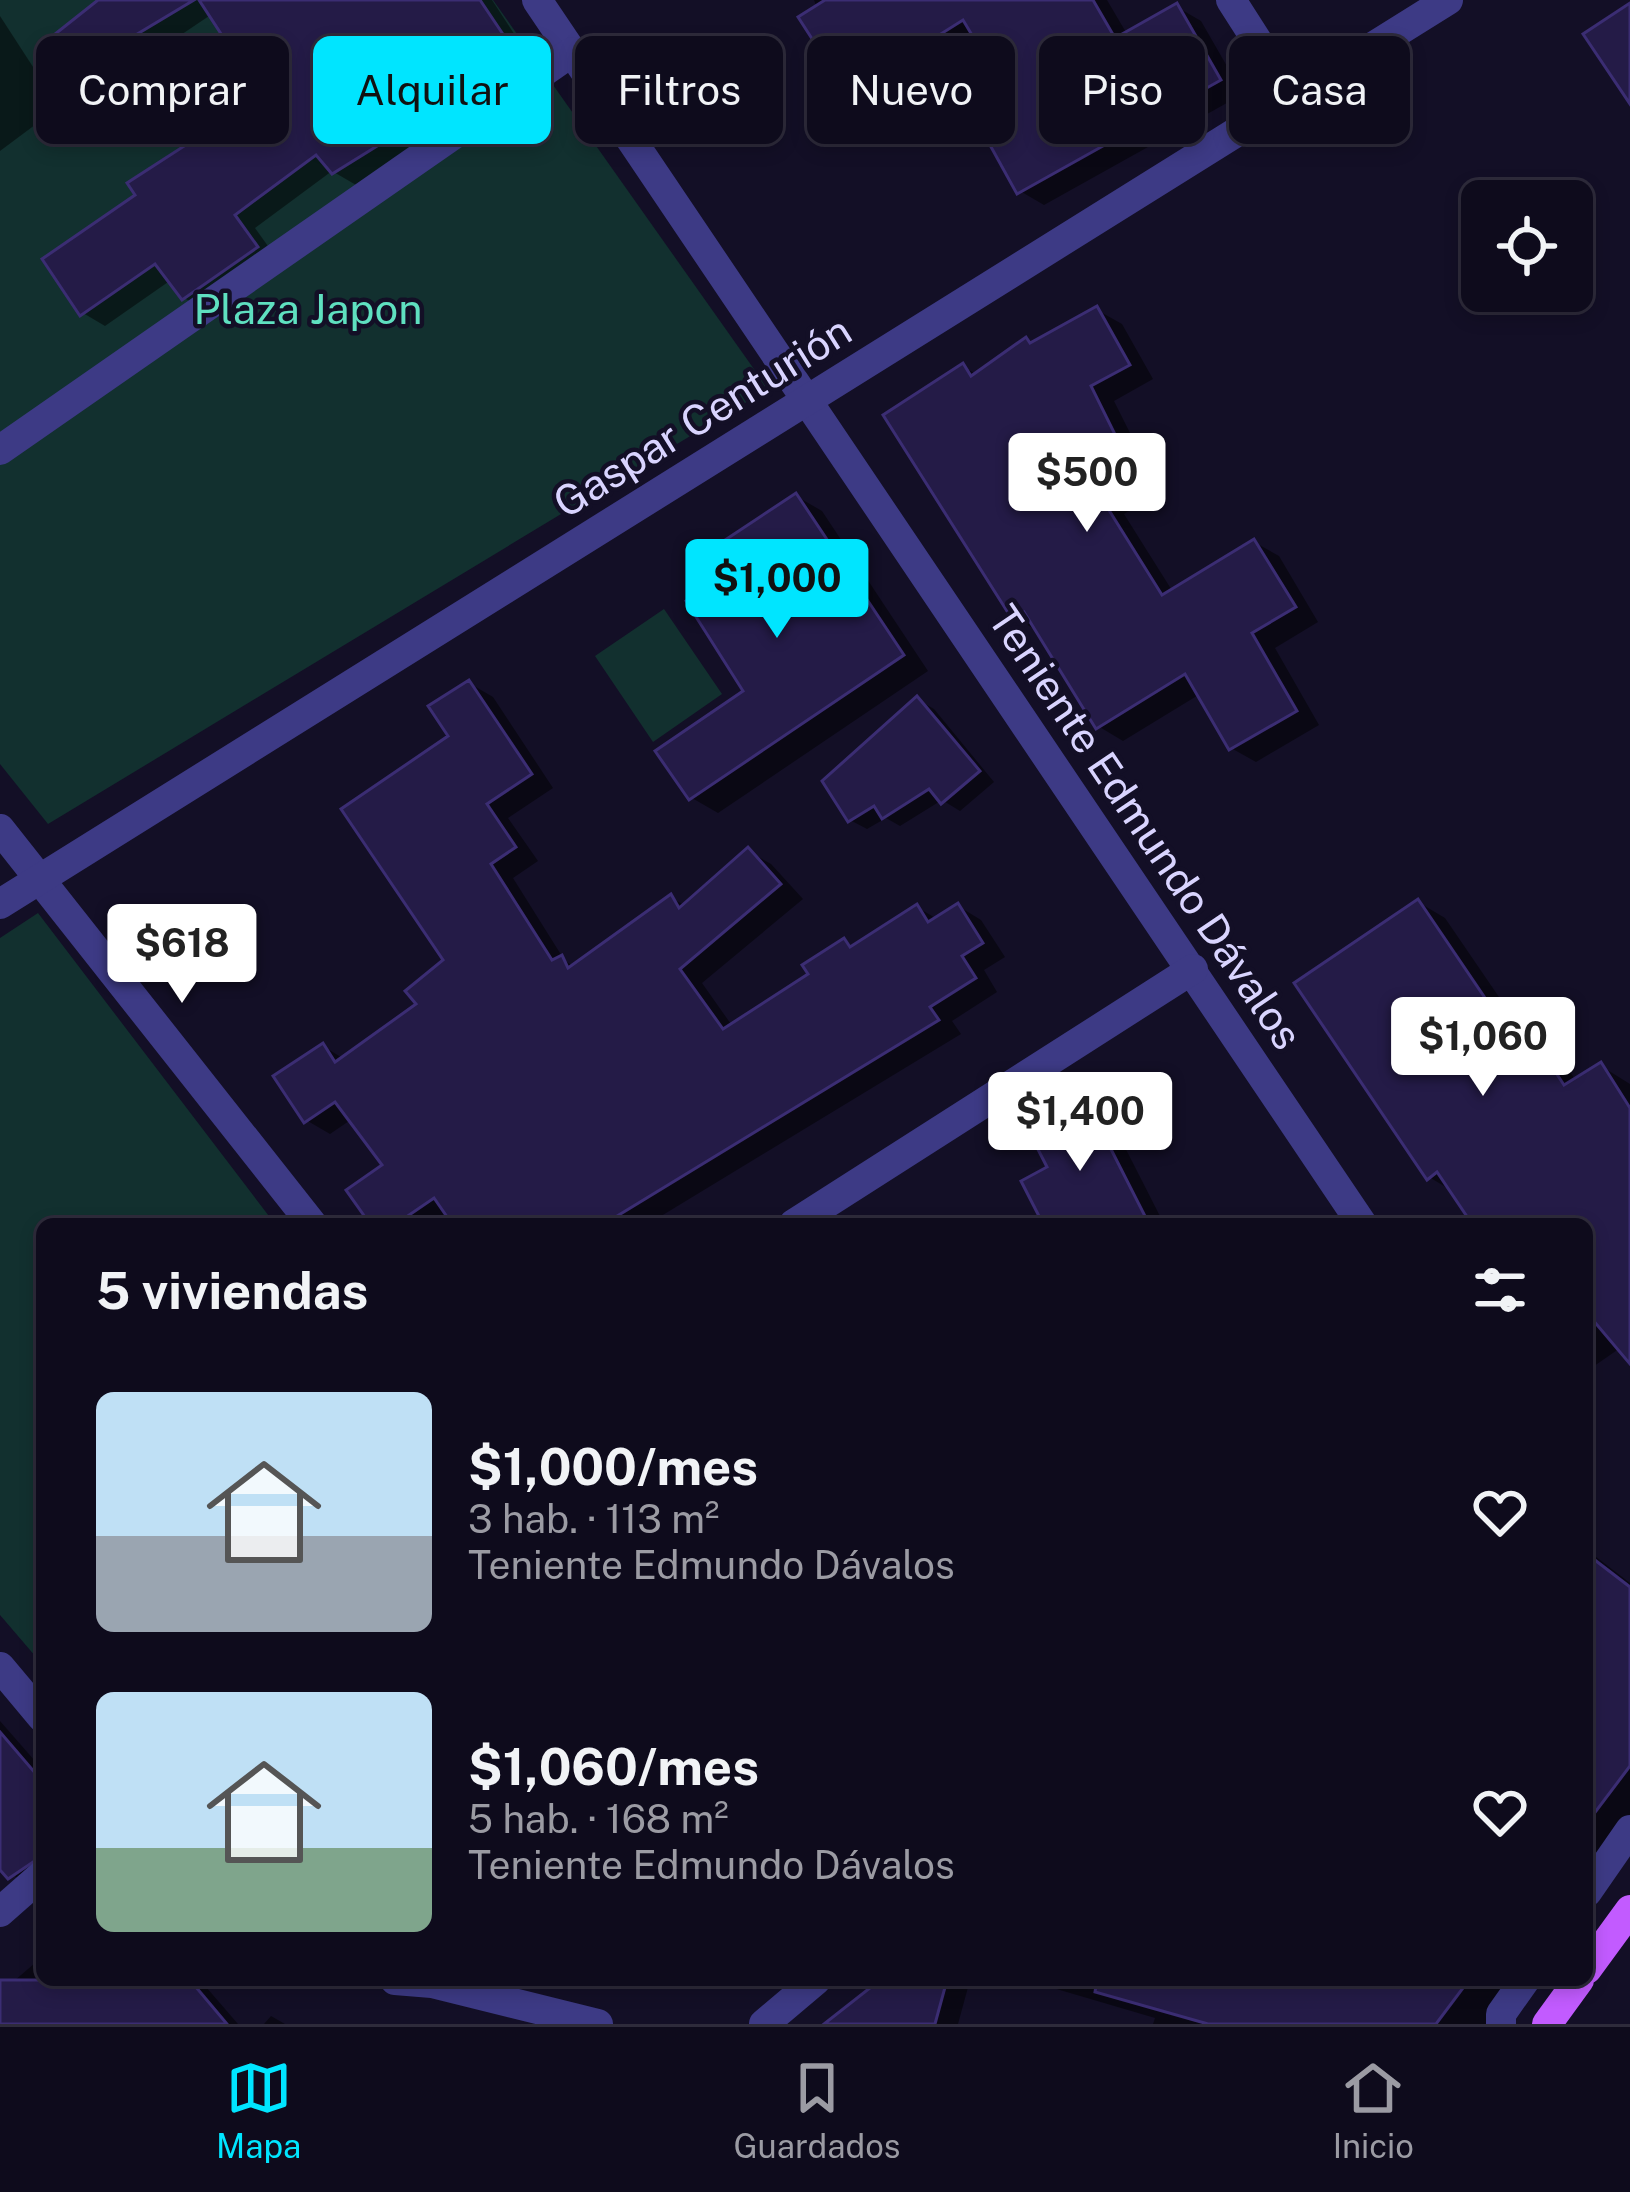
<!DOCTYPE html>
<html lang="es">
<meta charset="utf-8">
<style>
:root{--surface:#0e0b1c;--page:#1c1929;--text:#f1f3f6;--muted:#9b9ba3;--line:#2e2b3b;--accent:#00e5ff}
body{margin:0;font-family:"Public Sans",sans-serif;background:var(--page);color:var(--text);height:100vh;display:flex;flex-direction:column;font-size:45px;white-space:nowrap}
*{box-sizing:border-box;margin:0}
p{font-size:39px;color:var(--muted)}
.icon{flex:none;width:66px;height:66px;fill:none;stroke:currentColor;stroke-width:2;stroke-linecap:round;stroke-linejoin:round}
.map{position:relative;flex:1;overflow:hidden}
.side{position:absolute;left:36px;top:1218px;width:1557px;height:768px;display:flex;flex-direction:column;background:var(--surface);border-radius:18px;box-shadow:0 6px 18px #0003,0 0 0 3px var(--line)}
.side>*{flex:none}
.hud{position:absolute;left:36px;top:36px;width:1560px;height:108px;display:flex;gap:24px}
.buttons{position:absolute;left:1461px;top:180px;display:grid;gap:24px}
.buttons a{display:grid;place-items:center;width:132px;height:132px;border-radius:18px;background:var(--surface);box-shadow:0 6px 18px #0003,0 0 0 3px var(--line);font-size:60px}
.price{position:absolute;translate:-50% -102px;padding:0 27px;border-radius:12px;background:#fff;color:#222;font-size:39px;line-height:78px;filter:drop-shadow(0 3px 6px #0008)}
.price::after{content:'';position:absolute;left:50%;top:72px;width:36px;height:27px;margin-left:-18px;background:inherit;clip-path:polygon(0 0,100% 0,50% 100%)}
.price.current{background:var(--accent);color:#111}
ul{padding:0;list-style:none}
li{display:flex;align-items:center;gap:36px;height:300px;padding:0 60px}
li span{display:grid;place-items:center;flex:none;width:336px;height:240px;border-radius:18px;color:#555}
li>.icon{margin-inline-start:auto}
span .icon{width:144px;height:144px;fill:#fffc;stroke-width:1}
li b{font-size:51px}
h2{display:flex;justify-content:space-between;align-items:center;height:144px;padding:0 60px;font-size:51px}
.tag{padding:0 42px;border-radius:18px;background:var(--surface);box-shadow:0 6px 18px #0003,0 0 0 3px var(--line);font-size:42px;line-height:108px}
.tag.current{background:var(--accent);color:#111}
.dock{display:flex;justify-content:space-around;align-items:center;height:168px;border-top:3px solid var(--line);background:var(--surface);font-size:33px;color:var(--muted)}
.dock a{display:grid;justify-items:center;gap:6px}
.dock .current{color:var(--accent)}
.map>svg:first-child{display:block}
</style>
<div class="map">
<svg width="1630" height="2024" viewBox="0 0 1630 2024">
<rect width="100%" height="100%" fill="#130f26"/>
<!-- green -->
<g fill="#12302f">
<polygon points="0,0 493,0 768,389 48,824 0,764"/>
<polygon points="664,609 722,694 653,742 595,656"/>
<polygon points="38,913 275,1224 42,1224 42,1664 0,1615 0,938"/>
</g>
<!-- shadow -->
<g fill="#0007">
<polygon points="103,0 492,0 539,72 356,185 332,171 255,228 278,260 206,310 184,298 171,280 105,326 83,313 196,142 255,81 212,14 99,90 77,78"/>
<polygon points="814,0 1107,0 1127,34 1177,7 1201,21 1243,94 1044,205 1020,191 1013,98 978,39 873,105 849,91"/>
<polygon points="0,16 59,107 0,151"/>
<polygon points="1097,310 1122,324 1153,379 1114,401 1160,493 1124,514 1173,592 1254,542 1279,556 1318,622 1275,648 1319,725 1256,762 1231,748 1200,694 1123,741 1098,726 1041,633 1014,617 963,367 978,375 1026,341 1033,345"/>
<polygon points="796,496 822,511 928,671 718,813 692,798 748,692 718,584"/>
<polygon points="469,683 493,697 553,788 508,818 538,861 513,878 565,961 575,967 671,898 686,906 748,851 771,864 803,899 702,983 733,1027 813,975 844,942 854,947 917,907 937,919 958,906 981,920 1005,957 984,970 997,992 952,1021 961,1034 648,1224 372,1224 387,1166 352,1119 330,1134 306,1120 323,1046 344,1059 420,1004 447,960 452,736"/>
<polygon points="918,700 934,709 994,782 960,811 942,800 900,826 886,818 867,829 850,820"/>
<polygon points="1418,902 1445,918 1514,1019 1544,1032 1576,1081 1601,1066 1630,1084 1630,1350 1623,1346 1587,1371 1587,1224 1476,1224 1454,1192 1429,1177"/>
<polygon points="1086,1104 1110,1118 1164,1224 1046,1224 1051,1169"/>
<polygon points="1587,1550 1630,1583 1630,1839 1587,1897"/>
<polygon points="0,1721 42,1769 42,1887 36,1892 0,1865"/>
<polygon points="42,1957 42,1980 200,1980 238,2024 0,2024 0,1993"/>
<polygon points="607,1980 634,1980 623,1989"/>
<polygon points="885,1980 970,1980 958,2024 829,2024"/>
<polygon points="1026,1980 1525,1980 1492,2024 1153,2024 1155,2018"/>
<polygon points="271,2016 285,2024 264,2024"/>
</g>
<!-- building -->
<g fill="#241b47" stroke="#3b2d73" stroke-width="3">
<polygon points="98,0 194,0 119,45 75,80 45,42"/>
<polygon points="199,0 480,0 519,58 332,174 316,155 235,215 258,247 182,300 155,264 80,316 42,259 135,195 127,183 192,141 183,130 251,80"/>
<polygon points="825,0 1093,0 1115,38 1177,3 1221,80 1017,194 974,116 1009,97 963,20 847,93 798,17"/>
<polygon points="1630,3 1630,104 1583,34"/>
<polygon points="1097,306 1130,365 1091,386 1137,479 1102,499 1162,595 1254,539 1296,607 1252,633 1297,711 1229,750 1185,674 1096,729 1024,612 1012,619 883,415 963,363 971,376 1026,337 1030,343"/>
<polygon points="796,493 904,655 689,800 655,751 743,691 686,601 714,583 698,558"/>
<polygon points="469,680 532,774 487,804 516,847 491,864 552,960 562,955 568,968 671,894 679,908 748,847 781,884 680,969 723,1029 808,974 802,965 844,938 850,947 917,904 928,922 958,903 983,943 962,956 976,978 930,1007 939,1020 604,1224 452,1224 434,1198 396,1224 370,1224 346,1190 382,1165 335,1102 304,1123 273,1076 323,1043 335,1062 416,1004 405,991 443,960 341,809 448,736 428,706"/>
<polygon points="917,696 980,771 941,804 929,789 882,819 874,806 848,822 822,781"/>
<polygon points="1418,899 1502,1023 1517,1013 1564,1085 1601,1062 1630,1108 1630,1364 1587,1313 1587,1224 1472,1224 1437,1172 1427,1180 1294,983"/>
<polygon points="1086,1100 1149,1224 1043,1224 1021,1181 1047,1167 1028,1130"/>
<polygon points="1587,1554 1630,1587 1630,1766 1587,1823"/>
<polygon points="0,1732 42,1781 42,1856 8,1879 0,1870"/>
<polygon points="0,1980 190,1980 227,2024 0,2024"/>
<polygon points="880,1980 947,1980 935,2024 824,2024"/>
<polygon points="1097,1980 1469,1980 1436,2024 1208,2024 1095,1992"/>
</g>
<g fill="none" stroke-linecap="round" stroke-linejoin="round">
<!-- minor -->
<g stroke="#3d3a85" stroke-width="30">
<polyline points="537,0 1362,1224"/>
<polyline points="1231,0 1293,97"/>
<polyline points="0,450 572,52"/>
<polyline points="0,829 312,1224"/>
<polyline points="0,904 1448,0"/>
<polyline points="794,1224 1193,969"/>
<polyline points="0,1667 42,1717"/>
<polyline points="1587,1892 1630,1830"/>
<polyline points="0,1912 42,1875"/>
<polyline points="395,1980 432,1983 598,2024"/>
<polyline points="764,2024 816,1980"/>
<polyline points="1501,2024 1501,2014 1525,1980"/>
</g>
<!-- major -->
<g stroke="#c25bff" stroke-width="30">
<polyline points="1587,1969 1630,1910"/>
<polyline points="1547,2024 1579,1980"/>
</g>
</g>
<g text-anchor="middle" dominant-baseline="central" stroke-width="9" stroke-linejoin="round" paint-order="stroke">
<!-- park labels -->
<g font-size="42" fill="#5fe0c0" stroke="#130f26">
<text x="308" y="308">Plaza Japon</text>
</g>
<!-- street labels -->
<g font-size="42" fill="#d9d4ff" stroke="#130f26">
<text transform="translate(702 416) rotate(-32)">Gaspar Centurión</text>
<text transform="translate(1146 827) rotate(56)">Teniente Edmundo Dávalos</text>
</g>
</g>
</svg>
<div class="buttons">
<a><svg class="icon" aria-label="locate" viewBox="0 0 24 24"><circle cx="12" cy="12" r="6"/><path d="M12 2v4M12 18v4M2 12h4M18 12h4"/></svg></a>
</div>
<b class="price" style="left:1087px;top:535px">$500</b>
<b class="price current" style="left:777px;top:641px">$1,000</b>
<b class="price" style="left:182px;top:1006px">$618</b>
<b class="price" style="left:1483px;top:1099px">$1,060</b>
<b class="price" style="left:1080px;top:1174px">$1,400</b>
<div class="hud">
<a class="tag">Comprar</a>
<a class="tag current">Alquilar</a>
<a class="tag">Filtros</a>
<a class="tag">Nuevo</a>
<a class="tag">Piso</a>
<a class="tag">Casa</a>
</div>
<section class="side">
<h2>5 viviendas<svg class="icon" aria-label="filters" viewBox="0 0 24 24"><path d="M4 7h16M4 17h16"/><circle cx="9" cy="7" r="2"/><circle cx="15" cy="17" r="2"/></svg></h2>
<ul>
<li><span style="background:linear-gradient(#bfe0f5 60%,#9aa5b1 0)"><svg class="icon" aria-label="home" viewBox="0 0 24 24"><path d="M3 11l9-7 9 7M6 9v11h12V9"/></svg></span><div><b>$1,000/mes</b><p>3 hab. · 113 m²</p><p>Teniente Edmundo Dávalos</p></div><svg class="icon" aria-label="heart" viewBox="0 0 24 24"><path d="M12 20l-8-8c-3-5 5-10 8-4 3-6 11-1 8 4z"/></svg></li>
<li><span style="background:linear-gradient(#bfe0f5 65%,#7fa58c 0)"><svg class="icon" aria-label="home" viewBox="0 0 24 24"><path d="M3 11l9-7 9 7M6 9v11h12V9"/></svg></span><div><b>$1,060/mes</b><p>5 hab. · 168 m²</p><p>Teniente Edmundo Dávalos</p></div><svg class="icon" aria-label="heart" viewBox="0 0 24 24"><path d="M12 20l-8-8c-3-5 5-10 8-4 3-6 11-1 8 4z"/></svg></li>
</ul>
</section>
</div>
<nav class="dock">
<a class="current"><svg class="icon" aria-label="map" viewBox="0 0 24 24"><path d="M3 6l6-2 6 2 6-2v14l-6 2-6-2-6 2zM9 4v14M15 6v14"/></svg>Mapa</a>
<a><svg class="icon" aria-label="saved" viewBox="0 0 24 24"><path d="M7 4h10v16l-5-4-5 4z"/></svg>Guardados</a>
<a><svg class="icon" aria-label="home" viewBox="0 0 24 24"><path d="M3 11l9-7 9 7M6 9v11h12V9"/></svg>Inicio</a>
</nav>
